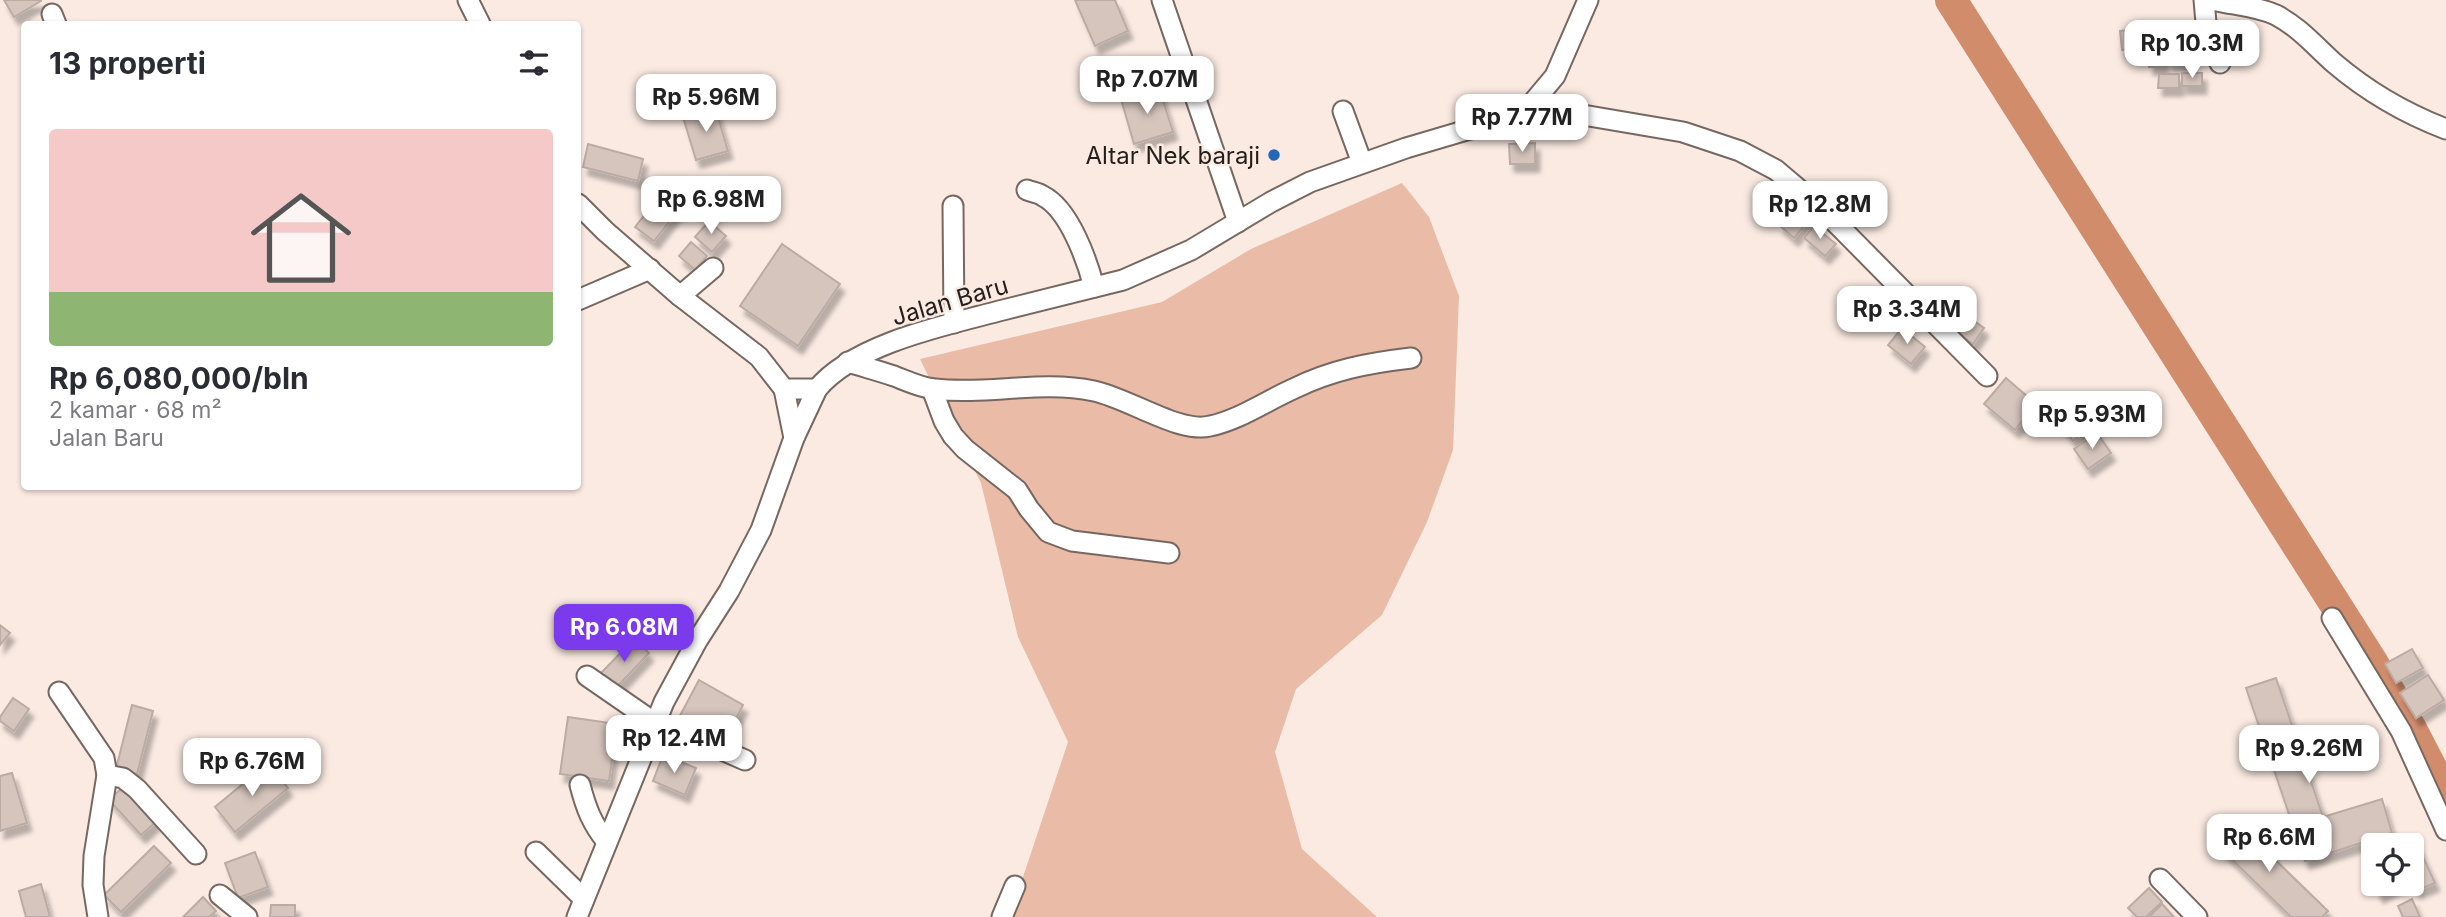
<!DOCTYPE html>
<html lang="id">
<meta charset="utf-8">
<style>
:root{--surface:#fff;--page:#f7f7f7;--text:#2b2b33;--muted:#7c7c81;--accent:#7c3aed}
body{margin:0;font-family:Inter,sans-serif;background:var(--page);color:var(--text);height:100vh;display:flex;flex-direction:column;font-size:26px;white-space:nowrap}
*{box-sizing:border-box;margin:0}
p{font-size:23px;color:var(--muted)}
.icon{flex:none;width:38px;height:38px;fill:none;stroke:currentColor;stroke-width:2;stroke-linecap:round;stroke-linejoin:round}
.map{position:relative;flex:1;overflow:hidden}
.panel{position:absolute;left:21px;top:21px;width:560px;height:469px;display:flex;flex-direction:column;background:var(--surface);border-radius:7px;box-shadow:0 2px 5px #0004}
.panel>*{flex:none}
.controls{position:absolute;left:2361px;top:833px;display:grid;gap:14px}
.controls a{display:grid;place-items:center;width:63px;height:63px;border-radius:7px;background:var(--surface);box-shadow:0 2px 5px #0004;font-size:35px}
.price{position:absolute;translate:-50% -60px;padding:0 16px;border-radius:14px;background:#fff;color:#222;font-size:23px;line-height:46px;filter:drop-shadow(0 2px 4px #0008)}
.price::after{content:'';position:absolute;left:50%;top:42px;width:21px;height:16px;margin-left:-10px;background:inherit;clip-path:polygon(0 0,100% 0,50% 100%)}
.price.on{background:var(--accent);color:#fff}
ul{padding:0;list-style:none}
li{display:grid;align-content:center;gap:14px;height:371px;padding:0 28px}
li span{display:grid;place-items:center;height:217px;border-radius:7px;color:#555}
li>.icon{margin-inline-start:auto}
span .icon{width:126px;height:126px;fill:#fffc;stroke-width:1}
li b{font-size:30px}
h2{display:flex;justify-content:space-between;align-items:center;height:84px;padding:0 28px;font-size:30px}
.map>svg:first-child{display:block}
</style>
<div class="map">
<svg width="2446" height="917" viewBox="0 0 2446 917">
<defs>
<filter id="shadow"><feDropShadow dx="4.5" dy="8" stdDeviation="2" flood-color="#0004"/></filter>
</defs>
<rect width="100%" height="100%" fill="#faeae2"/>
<!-- green -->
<polygon fill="#eabba6" points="1402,183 1429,217 1459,296 1453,450 1427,522 1382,615 1296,689 1275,752 1302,849 1377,917 1014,917 1023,877 1068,742 1018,637 981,483 920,359 1162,302 1251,249"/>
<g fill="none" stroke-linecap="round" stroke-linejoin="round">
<!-- river -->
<polyline stroke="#d18c6c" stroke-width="32" points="1951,0 2372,662 2411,729 2441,787 2439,796 2446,814"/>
</g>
<!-- building -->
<g fill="#d5c5bd" stroke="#bbaba4" stroke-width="2" filter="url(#shadow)">
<polygon points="4,0 41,0 41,1 14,17"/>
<polygon points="1075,0 1115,0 1128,31 1095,46"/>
<polygon points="2165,26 2167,46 2122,50 2120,31"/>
<polygon points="2187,49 2188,63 2168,64 2167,50"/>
<polygon points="2150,52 2164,52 2164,67 2149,67"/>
<rect x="2182" y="73" width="20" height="13"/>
<polygon points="2159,74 2179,74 2179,88 2158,88"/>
<polygon points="1159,88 1173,132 1134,144 1121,99"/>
<polygon points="715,107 728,151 696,160 683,117"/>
<polygon points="1535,143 1535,164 1510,164 1509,144"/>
<polygon points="588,144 643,159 638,181 583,167"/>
<polygon points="664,190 683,204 654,241 635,227"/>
<polygon points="1795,206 1810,219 1794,238 1779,225"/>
<polygon points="709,221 726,236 712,252 695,237"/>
<polygon points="1814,226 1836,244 1825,256 1804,238"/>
<polygon points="691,242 707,256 695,270 679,256"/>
<polygon points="782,244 840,284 798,346 740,306"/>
<polygon points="1953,306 1984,328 1973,344 1942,321"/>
<polygon points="1902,328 1925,347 1911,364 1888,345"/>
<polygon points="2006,378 2036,404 2015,430 1984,404"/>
<polygon points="2072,402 2091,427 2073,441 2054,416"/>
<polygon points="2097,433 2111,453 2088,469 2074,449"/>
<polygon points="0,625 10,633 0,645"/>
<polygon points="634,639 649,653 615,689 600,674"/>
<polygon points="2412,649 2423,668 2396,683 2385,664"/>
<polygon points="2428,675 2444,700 2416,718 2400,693"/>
<polygon points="2276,678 2323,817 2382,799 2392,833 2305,861 2246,688"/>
<polygon points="699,680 743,705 721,747 676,723"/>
<polygon points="13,698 29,709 14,731 0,721 0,717"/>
<polygon points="132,705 153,711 137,774 116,769"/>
<polygon points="568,717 617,724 609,781 560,774"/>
<polygon points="663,755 696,768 685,795 653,781"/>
<polygon points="268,763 288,788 235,832 215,807"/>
<polygon points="12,773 27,823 0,831 0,776"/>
<polygon points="125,785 157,821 141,835 109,800"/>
<polygon points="2236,822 2328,911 2322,917 2291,917 2215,843"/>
<polygon points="2416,842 2435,883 2416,891 2412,881 2410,845"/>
<polygon points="154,846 171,863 121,912 104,895"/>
<polygon points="255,852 268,887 238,898 225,863"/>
<polygon points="41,884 50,917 26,917 19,891"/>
<polygon points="2374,884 2400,884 2379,895"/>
<polygon points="2149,888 2162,902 2146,917 2137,917 2128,908"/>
<polygon points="203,897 216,911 209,917 183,917"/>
<polygon points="2412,899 2420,917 2403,917 2398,906"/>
<polygon points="2162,904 2174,917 2149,917"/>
<polygon points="271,905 295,905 295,917 270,917"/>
</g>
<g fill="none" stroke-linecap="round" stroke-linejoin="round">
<!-- minor casing -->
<g stroke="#766861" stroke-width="23">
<g id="minor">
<polyline points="468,0 480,24"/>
<polyline points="1162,0 1238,222"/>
<polyline points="2204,0 2207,34 2220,63"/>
<path d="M 2213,0 C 2233,5 2256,6 2276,15 C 2299,27 2315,46 2334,63 C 2368,92 2404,113 2446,129"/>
<polyline points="52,14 56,24"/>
<polyline points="1530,106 1683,132 1740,151 1776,170 1822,209 1987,376"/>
<polyline points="1343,111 1362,163"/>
<path d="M 1027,190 C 1032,192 1039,193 1043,196 C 1069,209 1087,260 1094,287"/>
<polyline points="578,204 605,231 680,296 759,357 784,389 817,389"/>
<polyline points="953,206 954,323"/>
<polyline points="680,296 713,268"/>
<polyline points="578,300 650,269"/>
<path d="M 848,362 C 864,367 879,371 894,376 C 907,381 921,388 935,389 C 988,395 1041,380 1094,391 C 1128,398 1180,434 1210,426 C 1239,420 1266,401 1293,389 C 1331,370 1368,363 1411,358"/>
<polyline points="784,389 794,438"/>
<polyline points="932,389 944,421 953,436 965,449 1017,490 1029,509 1048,532 1072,541 1169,553"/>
<polyline points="2332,618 2401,731 2446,830"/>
<polyline points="587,676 655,723 681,732 745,760"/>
<polyline points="59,692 104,758 107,775 94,856 93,885 98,917"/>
<polyline points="107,775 123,778 137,789 196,854"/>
<path d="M 580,785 C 586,808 592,824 607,842"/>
<polyline points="536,852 584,899"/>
<polyline points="2160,879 2197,917"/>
<polyline points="220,895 247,917"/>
<path d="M 577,917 L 664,702 L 697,641 L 729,591 L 761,530 L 794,438 L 817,389 C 855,343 947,325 1003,310 C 1043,300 1083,290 1123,280 L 1191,250 L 1271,202 L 1310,182 L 1406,148 L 1494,122 L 1530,106 L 1555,76 L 1588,0"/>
<polyline points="1002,917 1015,886"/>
</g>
</g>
<!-- minor -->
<use href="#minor" stroke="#fff" stroke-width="19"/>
</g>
<!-- markers -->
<circle fill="#2467b8" stroke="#faeae2" stroke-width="2.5" cx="1274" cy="155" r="7"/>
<g text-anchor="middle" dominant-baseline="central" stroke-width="5" stroke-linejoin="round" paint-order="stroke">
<!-- poi labels -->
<g font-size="24" fill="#241e1b" stroke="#faeae2" text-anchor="end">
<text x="1260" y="155">Altar Nek baraji</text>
</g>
<!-- street labels -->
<g font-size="24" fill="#241e1b" stroke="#faeae2">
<text transform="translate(950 301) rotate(-16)">Jalan Baru</text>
</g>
</g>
</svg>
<div class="controls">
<a><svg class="icon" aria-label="locate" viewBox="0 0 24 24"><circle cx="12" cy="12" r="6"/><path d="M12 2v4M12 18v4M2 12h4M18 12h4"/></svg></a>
</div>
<b class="price" style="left:2192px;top:80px">Rp 10.3M</b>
<b class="price" style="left:1147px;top:116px">Rp 7.07M</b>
<b class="price" style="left:706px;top:134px">Rp 5.96M</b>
<b class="price" style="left:1522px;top:154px">Rp 7.77M</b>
<b class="price" style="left:711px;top:236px">Rp 6.98M</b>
<b class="price" style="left:1820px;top:241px">Rp 12.8M</b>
<b class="price" style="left:1907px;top:346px">Rp 3.34M</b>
<b class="price" style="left:2092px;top:451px">Rp 5.93M</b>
<b class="price on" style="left:624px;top:664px">Rp 6.08M</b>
<b class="price" style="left:674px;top:775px">Rp 12.4M</b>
<b class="price" style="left:2309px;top:785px">Rp 9.26M</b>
<b class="price" style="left:252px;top:798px">Rp 6.76M</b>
<b class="price" style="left:2269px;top:874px">Rp 6.6M</b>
<section class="panel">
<h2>13 properti<svg class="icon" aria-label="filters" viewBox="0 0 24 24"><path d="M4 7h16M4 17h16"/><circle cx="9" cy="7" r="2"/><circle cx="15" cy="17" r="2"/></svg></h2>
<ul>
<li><span style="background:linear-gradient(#f6c9c9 75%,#8fb573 0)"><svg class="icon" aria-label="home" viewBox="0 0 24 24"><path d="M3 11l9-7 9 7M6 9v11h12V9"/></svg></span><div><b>Rp 6,080,000/bln</b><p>2 kamar · 68 m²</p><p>Jalan Baru</p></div></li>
</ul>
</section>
</div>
